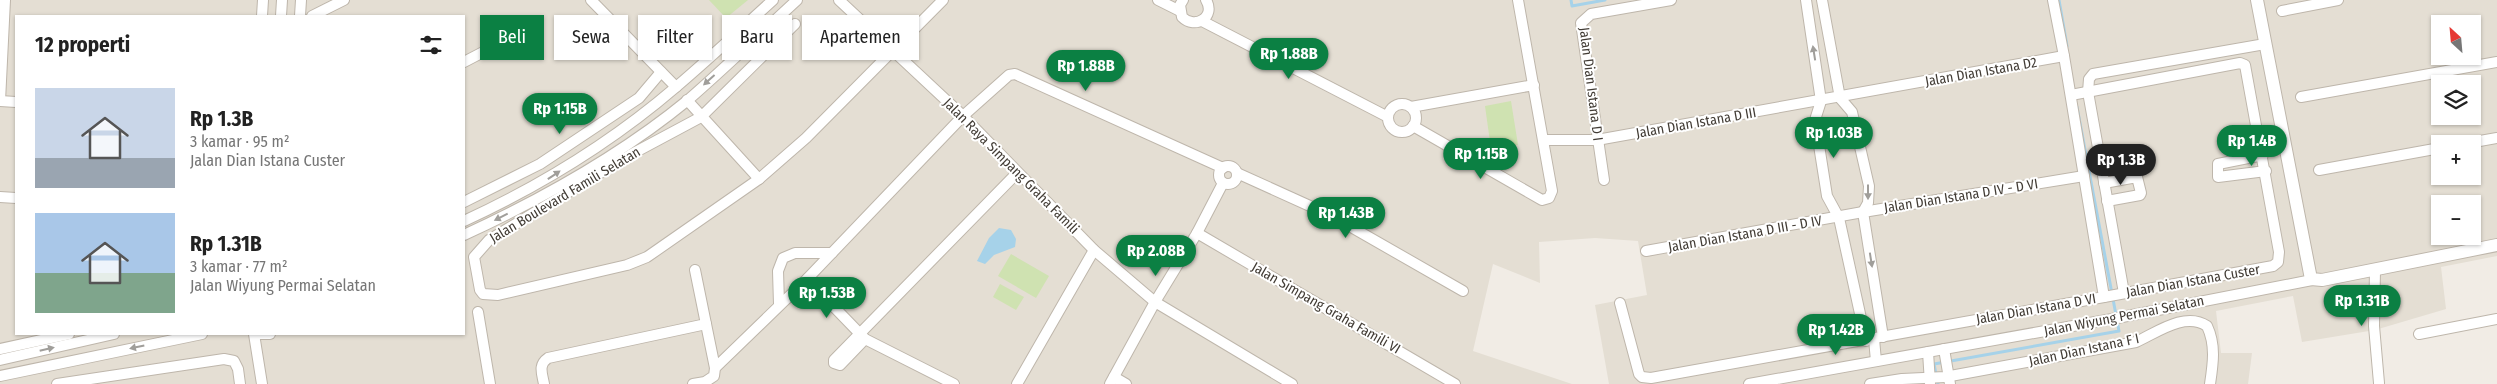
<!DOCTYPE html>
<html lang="id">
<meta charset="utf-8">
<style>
:root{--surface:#fff;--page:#f2f2f2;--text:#222;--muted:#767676;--accent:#0b8043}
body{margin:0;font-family:"Fira Sans Condensed",sans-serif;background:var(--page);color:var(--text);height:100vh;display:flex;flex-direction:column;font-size:19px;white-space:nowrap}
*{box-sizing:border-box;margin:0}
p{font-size:16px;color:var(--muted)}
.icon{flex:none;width:28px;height:28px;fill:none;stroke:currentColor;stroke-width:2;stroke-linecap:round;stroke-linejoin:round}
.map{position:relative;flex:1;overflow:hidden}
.details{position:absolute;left:15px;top:15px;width:450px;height:320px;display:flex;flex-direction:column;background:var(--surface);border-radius:0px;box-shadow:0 1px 4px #0004}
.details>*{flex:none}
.guide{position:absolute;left:480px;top:15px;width:475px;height:45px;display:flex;gap:10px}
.needle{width:32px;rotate:334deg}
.fabs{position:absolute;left:2431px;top:15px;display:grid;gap:10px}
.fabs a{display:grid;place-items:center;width:50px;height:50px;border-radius:0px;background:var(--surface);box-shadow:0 1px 4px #0004;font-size:25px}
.price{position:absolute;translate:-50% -42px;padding:0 11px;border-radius:18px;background:var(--accent);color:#fff;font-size:16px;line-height:32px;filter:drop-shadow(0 1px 2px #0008)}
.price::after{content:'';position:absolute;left:50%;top:30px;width:15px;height:11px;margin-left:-8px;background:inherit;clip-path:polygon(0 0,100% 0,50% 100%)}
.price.active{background:#222;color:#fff}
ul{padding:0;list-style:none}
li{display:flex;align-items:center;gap:15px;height:125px;padding:0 20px}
li span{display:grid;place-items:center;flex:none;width:140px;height:100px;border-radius:0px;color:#555}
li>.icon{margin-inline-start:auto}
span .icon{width:60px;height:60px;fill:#fffc;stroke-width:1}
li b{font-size:21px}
h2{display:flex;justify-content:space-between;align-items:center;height:60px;padding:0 20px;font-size:21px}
.pill{padding:0 18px;border-radius:0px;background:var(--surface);box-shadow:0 1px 4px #0004;font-size:18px;line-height:45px}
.pill.active{background:var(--accent);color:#fff}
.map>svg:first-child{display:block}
</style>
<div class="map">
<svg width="2497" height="384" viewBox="0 0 2497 384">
<rect width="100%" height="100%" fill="#f1ece5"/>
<!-- residential -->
<path fill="#e4ded3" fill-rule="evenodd" d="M 0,0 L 2497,0 L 2497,256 L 2441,267 L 2446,309 L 2375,330 L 2302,342 L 2293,296 L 2216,311 L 2221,353 L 2252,353 L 2248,384 L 1609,384 L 1595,305 L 1647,295 L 1638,241 L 1595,238 L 1539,242 L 1540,283 L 1493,264 L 1473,351 L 1572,384 L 0,384 ZM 16,16 L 464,16 L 464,334 L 16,334 ZM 2440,24 L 2472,24 L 2472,56 L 2440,56 ZM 2440,84 L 2472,84 L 2472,116 L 2440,116 ZM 2440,144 L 2472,144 L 2472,176 L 2440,176 ZM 2440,204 L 2472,204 L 2472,236 L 2440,236 Z"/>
<!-- green -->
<g fill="#cfe2b1">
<polygon points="709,0 748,0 726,18"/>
<polygon points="1511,101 1518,145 1491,149 1485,106"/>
<polygon points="1011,254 1049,276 1036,298 998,276"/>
<polygon points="1000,284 1024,297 1016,310 993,297"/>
</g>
<!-- water -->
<polygon fill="#a6d2e9" points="999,228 1011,230 1016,239 1015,247 994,255 985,264 977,261 989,238"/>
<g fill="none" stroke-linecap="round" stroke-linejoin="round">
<!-- stream -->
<g stroke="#a6d2e9" stroke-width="3">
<polyline points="1571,0 1572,6 1605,0"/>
<polyline points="2059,0 2067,46"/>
<polyline points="1938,384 1934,364 2119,331 2077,107"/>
</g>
<!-- minor casing -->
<g stroke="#beb6ab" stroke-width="12">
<g id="minor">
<polyline points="591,0 676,87"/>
<polyline points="839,0 963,116 1094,250 1155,302 1292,384"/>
<polyline points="1158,0 1180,11"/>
<path d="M 1183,0 L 1180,5 L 1182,17 C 1195,30 1216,17 1206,0"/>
<polyline points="1806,0 1821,101"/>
<polyline points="1822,0 1840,98"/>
<polyline points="2282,11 2338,0"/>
<polyline points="262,16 263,0"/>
<polyline points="281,16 282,0"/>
<polyline points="300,16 301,0"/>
<polyline points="312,16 344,0"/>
<polyline points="1202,21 1388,117"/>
<polyline points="795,24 701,117 630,155 489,240 474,257 480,290 483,294 498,295 627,265 647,257 759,179 806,138 943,0"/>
<polyline points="464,62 510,38"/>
<polyline points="2071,95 2240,63 2245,65 2279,252 2278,262 2273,266 2104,297"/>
<polyline points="2301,97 2497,62"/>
<polyline points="1840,98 1852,112 1869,186 1868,203 1863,212"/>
<polyline points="687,100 759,179"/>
<polyline points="0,101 5,0"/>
<polyline points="0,101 16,102"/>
<polyline points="1821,101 1815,120 1827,196 1839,218 1866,341"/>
<circle cx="1402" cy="118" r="14"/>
<polyline points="1411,107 1534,85"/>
<polyline points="1413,126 1542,200 1549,198 1552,191 1518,0"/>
<polyline points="1543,140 1597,140 2064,56"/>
<polyline points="2463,144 2497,138"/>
<polyline points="2263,155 2218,164 2218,177 2266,171"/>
<circle cx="1228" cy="175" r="9"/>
<polyline points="2319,170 2440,148"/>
<polyline points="1237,173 1332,216 1463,291"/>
<polyline points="1604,180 1581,23 1591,14 1671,0"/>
<polyline points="2104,183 2137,177 2141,193 2140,195 2107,201"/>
<polyline points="0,197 16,198"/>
<polyline points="464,202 540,164 639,98 661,72"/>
<polyline points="1863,212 1883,337"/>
<path d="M 464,221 C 540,186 613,141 676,87 C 709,59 741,29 773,0"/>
<polyline points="1197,233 1455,384"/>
<path d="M 464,235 C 542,199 621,155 688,100 C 725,68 761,33 797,0"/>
<polyline points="1646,251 1863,212 2084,176"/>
<polyline points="2375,270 2374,326 2379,383"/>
<polyline points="807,279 865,339 954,384"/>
<polyline points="2124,293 2088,92 2089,79 2093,74 2265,44"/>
<polyline points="1620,303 1639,374 1642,377 1651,378 2104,297 2064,56 2053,0"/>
<polyline points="779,304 778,271 783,258 795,253 832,253"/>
<polyline points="478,312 490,384"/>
<polyline points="706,324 715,368"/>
<polyline points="254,334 262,384"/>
<polyline points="259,334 270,334"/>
<polyline points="2419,334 2497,319"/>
<polyline points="865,339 840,365 834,363 834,360 1017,173"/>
<polyline points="1874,339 1876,361"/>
<polyline points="0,349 69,334"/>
<polyline points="1944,349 1950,384"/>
<polyline points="1928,352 1930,383"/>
<polyline points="0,360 114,334"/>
<polyline points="0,376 202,334"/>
<polyline points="1114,377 1126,384"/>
<polyline points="57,384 224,359 234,361 238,369 240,384"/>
<path d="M 544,384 C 542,373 538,365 548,358 L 706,324 L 695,270"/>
<polyline points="693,384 705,382 714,376 715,368 807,279 963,116 1009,75 1015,74 1223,168"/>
<polyline points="1017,384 1094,250"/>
<polyline points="1110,384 1155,302 1197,233 1223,183"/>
<polyline points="1749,384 2112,319 2312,280"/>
<path d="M 1870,384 L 1902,379 L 1945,377 L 2136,342 C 2156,333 2185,311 2207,326 C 2216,345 2213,364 2210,384"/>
</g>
</g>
<!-- tertiary casing -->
<g stroke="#beb6ab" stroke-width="14">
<polyline id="tertiary" points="2257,0 2311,279 2322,280 2497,245"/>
</g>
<!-- minor -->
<use href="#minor" stroke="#fff" stroke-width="10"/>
<!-- tertiary -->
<use href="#tertiary" stroke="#fff" stroke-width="12"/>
</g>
<!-- one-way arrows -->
<defs><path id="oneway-solid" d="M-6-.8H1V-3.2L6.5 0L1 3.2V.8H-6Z" transform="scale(1.25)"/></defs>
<g fill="#a09e9a">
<use href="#oneway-solid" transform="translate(1814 53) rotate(-99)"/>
<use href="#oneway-solid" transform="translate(709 80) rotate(138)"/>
<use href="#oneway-solid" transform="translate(554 175) rotate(-34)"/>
<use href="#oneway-solid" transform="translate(1868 192) rotate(90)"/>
<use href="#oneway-solid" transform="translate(501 217) rotate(153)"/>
<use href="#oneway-solid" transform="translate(1871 260) rotate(81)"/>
<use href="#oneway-solid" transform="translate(137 347) rotate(168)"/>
<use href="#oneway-solid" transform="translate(47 349) rotate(-13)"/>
</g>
<g text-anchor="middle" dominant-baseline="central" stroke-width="4" stroke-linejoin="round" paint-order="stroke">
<!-- street labels -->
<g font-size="14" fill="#423c35" stroke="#fff">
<text transform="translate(1981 72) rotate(-10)">Jalan Dian Istana D2</text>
<text transform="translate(1591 84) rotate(83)">Jalan Dian Istana D I</text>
<text transform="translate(1696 123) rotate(-10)">Jalan Dian Istana D III</text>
<text transform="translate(1011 166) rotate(45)">Jalan Raya Simpang Graha Famili</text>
<text transform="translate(565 195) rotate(-31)">Jalan Boulevard Famili Selatan</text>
<text transform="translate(1961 196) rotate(-9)">Jalan Dian Istana D IV - D VI</text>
<text transform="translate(1745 234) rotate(-10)">Jalan Dian Istana D III - D IV</text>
<text transform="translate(2193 281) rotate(-10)">Jalan Dian Istana Custer</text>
<text transform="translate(1326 308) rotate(30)">Jalan Simpang Graha Famili VI</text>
<text transform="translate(2036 309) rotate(-10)">Jalan Dian Istana D VI</text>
<text transform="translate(2124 316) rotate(-11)">Jalan Wiyung Permai Selatan</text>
<text transform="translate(2084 350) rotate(-12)">Jalan Dian Istana F I</text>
</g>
</g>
</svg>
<div class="fabs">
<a><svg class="needle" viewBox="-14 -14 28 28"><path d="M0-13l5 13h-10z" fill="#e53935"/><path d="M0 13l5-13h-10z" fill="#767676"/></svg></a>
<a><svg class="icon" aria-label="layers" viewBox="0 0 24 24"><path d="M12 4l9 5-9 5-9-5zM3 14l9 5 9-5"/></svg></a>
<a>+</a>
<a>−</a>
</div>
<b class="price" style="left:1289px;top:80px">Rp 1.88B</b>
<b class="price" style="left:1086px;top:92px">Rp 1.88B</b>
<b class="price" style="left:560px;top:135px">Rp 1.15B</b>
<b class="price" style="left:1834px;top:159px">Rp 1.03B</b>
<b class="price" style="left:2252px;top:167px">Rp 1.4B</b>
<b class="price" style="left:1481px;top:180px">Rp 1.15B</b>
<b class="price active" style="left:2121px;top:186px">Rp 1.3B</b>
<b class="price" style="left:1346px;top:239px">Rp 1.43B</b>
<b class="price" style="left:1156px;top:277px">Rp 2.08B</b>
<b class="price" style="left:827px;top:319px">Rp 1.53B</b>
<b class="price" style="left:2362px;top:327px">Rp 1.31B</b>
<b class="price" style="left:1836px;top:356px">Rp 1.42B</b>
<div class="guide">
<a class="pill active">Beli</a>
<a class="pill">Sewa</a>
<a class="pill">Filter</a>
<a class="pill">Baru</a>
<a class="pill">Apartemen</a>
</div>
<section class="details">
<h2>12 properti<svg class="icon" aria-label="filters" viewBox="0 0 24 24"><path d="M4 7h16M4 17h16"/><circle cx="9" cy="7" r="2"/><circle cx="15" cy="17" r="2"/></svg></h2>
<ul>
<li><span style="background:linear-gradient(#c9d6e8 70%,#9aa5b1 0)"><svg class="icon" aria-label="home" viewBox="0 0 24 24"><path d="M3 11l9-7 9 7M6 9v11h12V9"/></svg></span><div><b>Rp 1.3B</b><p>3 kamar · 95 m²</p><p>Jalan Dian Istana Custer</p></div></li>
<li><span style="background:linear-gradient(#a9c7e8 60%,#7fa58c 0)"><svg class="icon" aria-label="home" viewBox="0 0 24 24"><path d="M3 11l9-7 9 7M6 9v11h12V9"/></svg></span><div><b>Rp 1.31B</b><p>3 kamar · 77 m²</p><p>Jalan Wiyung Permai Selatan</p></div></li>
</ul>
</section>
</div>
